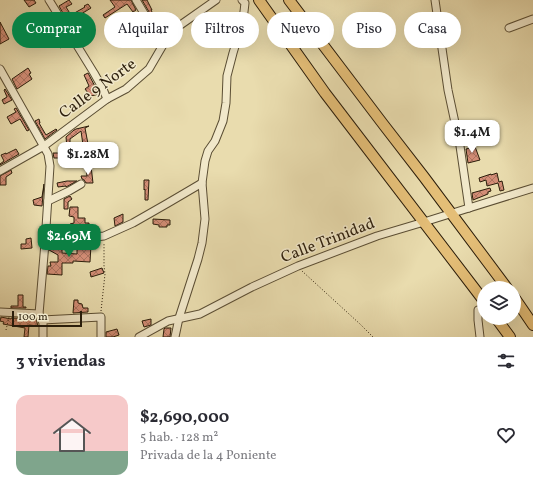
<!DOCTYPE html>
<html lang="es">
<meta charset="utf-8">
<style>
:root{--surface:#fff;--page:#f2f2f3;--text:#2b2b33;--muted:#7c7c81;--accent:#0b8043}
body{margin:0;font-family:Vollkorn,serif;background:var(--page);color:var(--text);height:100vh;display:flex;flex-direction:column;font-size:15px;white-space:nowrap}
*{box-sizing:border-box;margin:0}
p{font-size:13px;color:var(--muted)}
.icon{flex:none;width:22px;height:22px;fill:none;stroke:currentColor;stroke-width:2;stroke-linecap:round;stroke-linejoin:round}
.map{position:relative;height:337px;overflow:hidden}
.panel{display:flex;flex-direction:column;background:var(--surface);flex:1}
.panel>*{flex:none}
.top-card{position:absolute;left:12px;top:12px;width:509px;height:36px;display:flex;gap:8px}
.tools{position:absolute;left:477px;top:281px;display:grid;gap:8px}
.tools a{display:grid;place-items:center;width:44px;height:44px;border-radius:50%;background:var(--surface);box-shadow:0 4px 16px #0002;font-size:20px}
.scale{position:absolute;left:12px;bottom:10px;width:70px;box-sizing:border-box;padding-left:4px;border:2px solid #2c1e0b;border-top:0;font-size:11px;line-height:14px;white-space:nowrap;color:#2c1e0b;-webkit-text-stroke:3px #f1e8ca;paint-order:stroke}
.price{position:absolute;translate:-50% -34px;padding:0 9px;border-radius:8px;background:#fff;color:#222;font-size:13px;line-height:26px;filter:drop-shadow(0 1px 2px #0008)}
.price::after{content:'';position:absolute;left:50%;top:24px;width:12px;height:9px;margin-left:-6px;background:inherit;clip-path:polygon(0 0,100% 0,50% 100%)}
.price.current{background:var(--accent);color:#fff}
ul{padding:0;list-style:none}
li{display:flex;align-items:center;gap:12px;height:100px;padding:0 16px}
li span{display:grid;place-items:center;flex:none;width:112px;height:80px;border-radius:12px;color:#555}
li>.icon{margin-inline-start:auto}
span .icon{width:48px;height:48px;fill:#fffc;stroke-width:1}
li b{font-size:17px}
h2{display:flex;justify-content:space-between;align-items:center;height:48px;padding:0 16px;font-size:17px}
.tag{padding:0 14px;border-radius:18px;background:var(--surface);box-shadow:0 4px 16px #0002;font-size:14px;line-height:36px}
.tag.current{background:var(--accent);color:#fff}
.map>svg:first-child{display:block}
</style>
<div class="map">
<svg width="533" height="337" viewBox="0 0 533 337">
<defs>
<pattern id="building-cross-hatch" width="8" height="8" patternUnits="userSpaceOnUse"><rect width="8" height="8" fill="#d38d76"/><path d="M0 0l8 8M0 8l8-8" fill="none" stroke="#ab735f"/></pattern>
</defs>
<rect width="100%" height="100%" fill="#e9dcae"/>
<filter id="stains"><feTurbulence type="fractalNoise" baseFrequency=".005" numOctaves="4"/><feColorMatrix values="0 0 0 0 .2 0 0 0 0 .09 0 0 0 0 .02 0 0 0 .5 -.17"/></filter>
<radialGradient id="worn" r=".72"><stop offset=".6" stop-color="#630" stop-opacity="0"/><stop offset="1" stop-color="#630" stop-opacity=".3"/></radialGradient>
<!-- building -->
<g fill="url(#building-cross-hatch)" stroke="#2c1e0b">
<polygon points="24,0 34,0 36,3 29,7"/>
<polygon points="69,0 72,4 66,7 71,15 85,7 84,6 88,4 91,8 68,22 59,6"/>
<polygon points="110,0 131,0 136,10 133,12 127,4 105,18 103,15 115,7"/>
<polygon points="142,0 147,0 152,10 151,10 157,22 165,17 167,22 158,27"/>
<polygon points="141,18 143,22 140,24 143,29 137,32 135,28 129,32 126,27"/>
<polygon points="0,22 9,39 0,44"/>
<polygon points="60,28 69,43 60,48 58,45 65,41 61,35 59,36 56,30"/>
<polygon points="86,31 88,35 83,39 86,45 84,46 78,37"/>
<polygon points="49,35 52,38 40,45 38,41"/>
<polygon points="28,68 31,73 29,74 32,79 17,89 12,79"/>
<polygon points="88,73 99,94 87,97 85,94 88,93 85,89 89,86 84,75"/>
<polygon points="5,89 12,100 4,104 2,100 7,97 4,90"/>
<polygon points="16,108 29,130 27,131 20,119 11,124 7,117 16,112 14,109"/>
<polygon points="39,119 40,123 39,123 46,135 56,129 57,130 45,139 35,121"/>
<polygon points="89,126 85,128 88,144 83,145 81,131 70,139 70,147 67,148 66,137 74,130 76,129"/>
<polygon points="474,144 480,160 468,163 466,149 470,148 469,145"/>
<polygon points="16,149 19,154 0,165 0,164 4,161 1,155 6,153 6,154"/>
<polygon points="62,151 68,152 67,162 61,162 61,158 54,158 53,153 62,153"/>
<polygon points="91,166 93,183 86,183 84,180 82,179 81,176 87,176 86,167"/>
<polygon points="11,170 12,173 6,177 6,185 0,185 0,176"/>
<polygon points="497,173 499,182 502,181 504,190 500,191 498,183 487,186 486,180 480,182 479,178 491,174 491,175"/>
<polygon points="144,180 149,180 148,200 145,200 145,189 144,190"/>
<polygon points="67,181 77,181 66,187 66,186 58,187 57,183"/>
<polygon points="44,184 42,206 34,205 33,200 42,197"/>
<polygon points="490,188 491,191 488,192 488,194 473,200 472,193"/>
<polygon points="70,196 72,199 68,202 68,209 64,209 64,199"/>
<polygon points="70,207 78,207 78,218 85,218 85,223 89,223 89,232 79,232 79,234 71,235 70,224 74,223 74,217 69,216"/>
<polygon points="123,214 123,222 115,226 114,218"/>
<polygon points="153,219 170,220 170,225 167,225 167,227 159,227 159,225 153,224"/>
<polygon points="31,238 32,248 21,249 21,244 26,244 26,239"/>
<polygon points="77,244 86,244 86,245 91,245 90,262 73,261 73,263 62,263 62,275 47,274 48,266 51,266 50,262 58,262 58,255 49,250 50,247 62,246 62,253 77,254"/>
<polygon points="102,268 104,273 91,277 90,272"/>
<polygon points="18,295 23,295 23,307 26,307 26,308 11,308 11,306 18,306"/>
<polygon points="74,300 78,300 78,303 82,304 83,308 88,308 88,312 73,313"/>
<polygon points="1,317 11,319 11,318 36,319 38,326 29,325 28,337 24,337 25,328 3,324 4,322 0,321"/>
<polygon points="151,319 151,325 144,327 142,321"/>
<polygon points="165,328 171,328 170,337 163,337 164,329"/>
<polygon points="117,329 119,335 113,337 106,337 106,332"/>
</g>
<g fill="none" stroke-linecap="round" stroke-linejoin="round">
<!-- minor casing -->
<g stroke="#5b4e34" stroke-width="9">
<g id="minor">
<polyline points="49,0 94,73 103,89 107,99"/>
<polyline points="136,0 163,45"/>
<polyline points="435,0 448,90 460,146 469,208"/>
<polyline points="509,28 533,19"/>
<polyline points="0,69 48,154 50,166 45,243 39,314 43,323 43,337"/>
<polyline points="0,171 44,146 107,99 126,89 149,69 163,45 179,26 216,0"/>
<polyline points="48,201 69,191 81,184"/>
<polyline points="45,243 104,236 133,223 168,203 202,183"/>
<polyline points="478,310 478,320 480,337"/>
<polyline points="0,312 39,314"/>
<polyline points="42,320 101,317 101,337"/>
<polyline points="139,337 168,321 200,314 252,287 298,266 377,236 424,222 533,188"/>
<polyline points="175,337 179,318 198,259 202,243 205,219 202,183 205,161 208,151 215,141 223,121 226,103 227,76 233,53 243,20 245,3 242,0"/>
</g>
</g>
<!-- highway casing -->
<g stroke="#2c1e0b" stroke-width="12">
<g id="highway">
<polyline points="259,0 325,93 484,301"/>
<polyline points="289,0 383,124 424,177 507,288"/>
<polyline points="514,297 533,325"/>
<polyline points="496,318 510,337"/>
</g>
</g>
<!-- path -->
<g stroke="#2c1e0b" stroke-width="1" stroke-dasharray="1 2" stroke-linecap="butt">
<polyline points="302,271 360,324 373,337"/>
<polyline points="101,311 105,274 104,266 104,243"/>
<polyline points="6,330 9,317"/>
</g>
<!-- minor -->
<use href="#minor" stroke="#f1e8ca" stroke-width="7"/>
<!-- highway -->
<use href="#highway" stroke="#e4be77" stroke-width="10"/>
</g>
<g text-anchor="middle" dominant-baseline="central" stroke-width="3" stroke-linejoin="round" paint-order="stroke">
<!-- street labels -->
<g font-size="16" fill="#2c1e0b" stroke="#f1e8ca">
<text transform="translate(98 89) rotate(-36)">Calle 9 Norte</text>
<text transform="translate(328 241) rotate(-21)">Calle Trinidad</text>
</g>
</g>
<rect width="100%" height="100%" filter="url(#stains)"/>
<rect width="100%" height="100%" fill="url(#worn)"/>
</svg>
<div class="tools">
<a><svg class="icon" aria-label="layers" viewBox="0 0 24 24"><path d="M12 4l9 5-9 5-9-5zM3 14l9 5 9-5"/></svg></a>
</div>
<div class="scale">100 m</div>
<b class="price" style="left:472px;top:154px">$1.4M</b>
<b class="price" style="left:88px;top:176px">$1.28M</b>
<b class="price current" style="left:69px;top:258px">$2.69M</b>
<div class="top-card">
<a class="tag current">Comprar</a>
<a class="tag">Alquilar</a>
<a class="tag">Filtros</a>
<a class="tag">Nuevo</a>
<a class="tag">Piso</a>
<a class="tag">Casa</a>
</div>
</div>
<section class="panel">
<h2>3 viviendas<svg class="icon" aria-label="filters" viewBox="0 0 24 24"><path d="M4 7h16M4 17h16"/><circle cx="9" cy="7" r="2"/><circle cx="15" cy="17" r="2"/></svg></h2>
<ul>
<li><span style="background:linear-gradient(#f6c9c9 70%,#7fa58c 0)"><svg class="icon" aria-label="home" viewBox="0 0 24 24"><path d="M3 11l9-7 9 7M6 9v11h12V9"/></svg></span><div><b>$2,690,000</b><p>5 hab. · 128 m²</p><p>Privada de la 4 Poniente</p></div><svg class="icon" aria-label="heart" viewBox="0 0 24 24"><path d="M12 20l-8-8c-3-5 5-10 8-4 3-6 11-1 8 4z"/></svg></li>
</ul>
</section>
